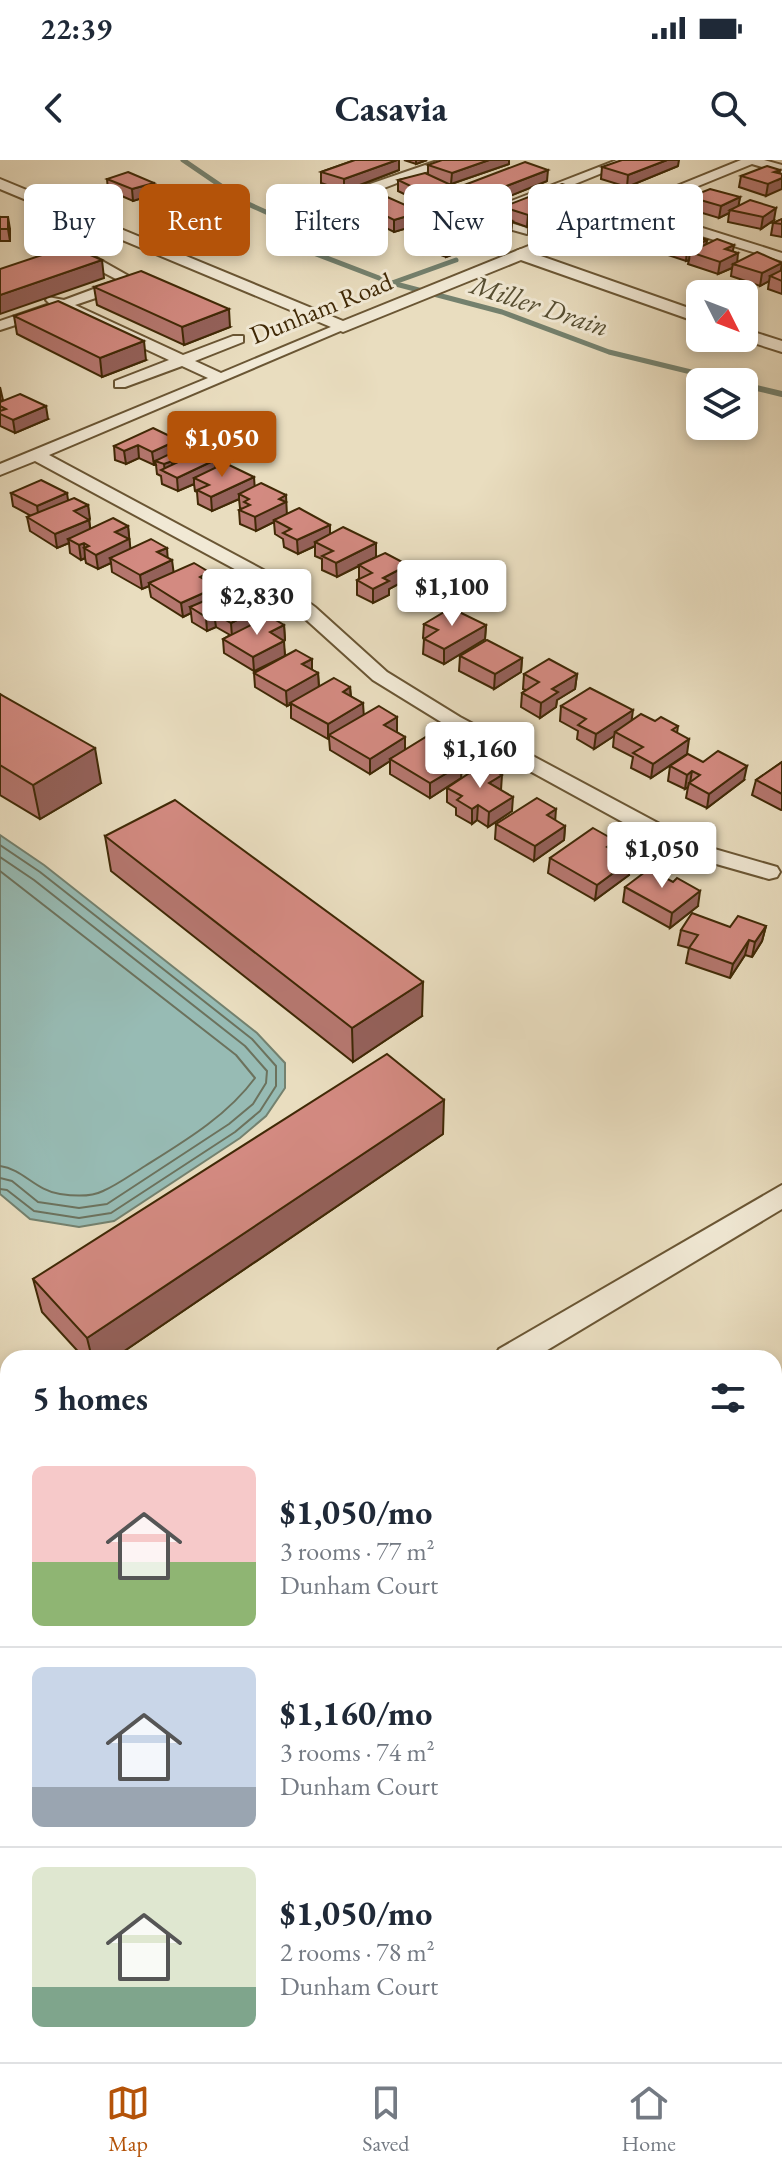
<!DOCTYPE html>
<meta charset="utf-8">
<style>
:root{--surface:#fff;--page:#f6f6f7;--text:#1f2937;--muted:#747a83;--line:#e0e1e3;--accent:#b45309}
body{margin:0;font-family:"EB Garamond",serif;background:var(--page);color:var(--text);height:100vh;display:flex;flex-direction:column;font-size:30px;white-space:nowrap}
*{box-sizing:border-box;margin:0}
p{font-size:26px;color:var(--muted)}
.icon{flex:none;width:44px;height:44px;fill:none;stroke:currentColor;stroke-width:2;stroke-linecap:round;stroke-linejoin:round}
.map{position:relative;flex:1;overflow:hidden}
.panel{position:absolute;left:0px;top:1190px;width:782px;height:712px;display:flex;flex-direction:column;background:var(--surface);border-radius:24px 24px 0 0;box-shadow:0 4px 12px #0003}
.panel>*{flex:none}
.hud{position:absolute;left:24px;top:24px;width:734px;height:72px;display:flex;gap:16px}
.needle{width:52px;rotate:132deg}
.controls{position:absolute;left:686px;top:120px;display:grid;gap:16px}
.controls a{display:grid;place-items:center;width:72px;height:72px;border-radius:12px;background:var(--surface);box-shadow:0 4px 12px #0003;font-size:40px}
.price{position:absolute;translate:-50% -68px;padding:0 18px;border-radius:8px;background:#fff;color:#222;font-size:26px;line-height:52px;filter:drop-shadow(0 2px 4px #0008)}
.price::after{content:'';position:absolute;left:50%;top:48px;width:24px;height:18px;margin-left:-12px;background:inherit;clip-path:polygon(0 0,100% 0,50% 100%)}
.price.active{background:var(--accent);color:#fff}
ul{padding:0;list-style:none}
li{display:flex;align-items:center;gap:24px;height:200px;padding:0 32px}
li+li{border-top:2px solid var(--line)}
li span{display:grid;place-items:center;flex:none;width:224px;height:160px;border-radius:12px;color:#555}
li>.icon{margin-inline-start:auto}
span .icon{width:96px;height:96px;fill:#fffc;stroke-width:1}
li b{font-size:34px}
h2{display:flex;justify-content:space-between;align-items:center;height:96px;padding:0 32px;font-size:34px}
.chip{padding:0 28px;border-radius:12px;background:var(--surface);box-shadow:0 4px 12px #0003;font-size:28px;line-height:72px}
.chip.active{background:var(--accent);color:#fff}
.status{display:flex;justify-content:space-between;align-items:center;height:56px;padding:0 40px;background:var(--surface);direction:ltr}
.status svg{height:22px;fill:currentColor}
header{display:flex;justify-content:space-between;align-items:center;height:104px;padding:0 32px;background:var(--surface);font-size:36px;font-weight:700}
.menu{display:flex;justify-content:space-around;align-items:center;height:112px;border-top:2px solid var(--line);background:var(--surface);font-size:22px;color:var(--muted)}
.menu a{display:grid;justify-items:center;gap:4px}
.menu .active{color:var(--accent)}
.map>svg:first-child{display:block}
</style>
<div class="status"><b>22:39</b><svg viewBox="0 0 49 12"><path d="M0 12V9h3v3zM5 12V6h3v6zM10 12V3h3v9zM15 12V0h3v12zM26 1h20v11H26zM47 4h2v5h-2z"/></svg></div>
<header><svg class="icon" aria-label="back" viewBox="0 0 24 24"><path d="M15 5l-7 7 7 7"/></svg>Casavia<svg class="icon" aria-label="search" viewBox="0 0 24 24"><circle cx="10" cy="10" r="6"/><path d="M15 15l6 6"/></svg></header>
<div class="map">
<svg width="782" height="1902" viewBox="0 0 782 1902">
<rect width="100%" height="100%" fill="#e9ddbf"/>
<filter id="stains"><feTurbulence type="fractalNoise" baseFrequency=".0025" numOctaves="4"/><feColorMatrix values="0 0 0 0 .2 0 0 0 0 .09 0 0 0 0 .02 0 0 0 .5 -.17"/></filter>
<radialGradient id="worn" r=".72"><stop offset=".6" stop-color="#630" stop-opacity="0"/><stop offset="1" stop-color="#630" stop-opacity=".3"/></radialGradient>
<!-- water -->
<polygon fill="#97bbb4" stroke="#74816e" stroke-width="2" points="0,675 44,705 257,873 285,903 285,928 266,956 240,978 114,1061 79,1067 30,1059 0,1034"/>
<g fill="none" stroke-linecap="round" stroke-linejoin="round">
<!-- shore -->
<g stroke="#6c725d" stroke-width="2">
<polyline points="0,685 40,712 252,879 276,906 276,926 260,951 235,972 111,1053 79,1058 34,1051 7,1030 0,1029"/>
<polyline points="0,697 34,720 245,886 267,911 266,923 253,944 229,964 107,1044 79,1048 38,1042 12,1021 0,1018"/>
<path d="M 0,711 L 236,895 L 255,918 C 227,956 185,981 145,1006 C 132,1014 117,1025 103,1031 C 91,1037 73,1036 60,1034 C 36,1031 23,1009 0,1006"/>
</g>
<!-- stream-far1 -->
<g stroke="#74816e" stroke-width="5">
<polyline points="183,0 246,43 288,62 298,87 392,123 502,152 609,192 732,222"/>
<polyline points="392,123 456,100"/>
</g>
<!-- stream -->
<g stroke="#74816e" stroke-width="6">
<polyline points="726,220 732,222"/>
<polyline points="744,225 782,234"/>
</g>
<!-- minor casing -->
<g stroke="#6a5634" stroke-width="4">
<g id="minor">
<polygon points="440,0 457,0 371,33 347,38 341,34"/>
<polygon points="617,0 634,0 570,26 630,45 741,0 764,0 782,5 782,13 752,4 642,49 782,93 782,101 631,54 526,97 516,97 516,91 618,50 558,31 491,57 527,68 527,74 480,61 418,85 406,82"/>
<polygon points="85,97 95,97 134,119 125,128 75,145 183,195 233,176 243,176 243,182 195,201 221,213 338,164 348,164 350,167 49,295 267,412 315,447 387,512 460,557 697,684 777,707 780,712 777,717 769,719 681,694 446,565 373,520 301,455 255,420 35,301 0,315 0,304 208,218 182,206 125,227 115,227 115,221 169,200 62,150 0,170 0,161 50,144 46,140 48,137 64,140 118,120 85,103"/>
<polygon points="782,1025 782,1049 534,1198 494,1198 499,1189"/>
<polygon points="0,1379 8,1380 8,1410 0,1409"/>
</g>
</g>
<!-- tertiary casing -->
<g stroke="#6a5634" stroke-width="4">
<g id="tertiary">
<polygon points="0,19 343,161 521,89 700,152 700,163 521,100 343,172 0,29"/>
<polygon points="744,169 782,181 782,192 738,178 744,178"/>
</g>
</g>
<!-- minor -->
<use href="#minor" fill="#f1e9d5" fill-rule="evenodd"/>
<!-- tertiary -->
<use href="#tertiary" fill="#f1e9d5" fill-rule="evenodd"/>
</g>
<!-- wall -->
<g fill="#b5776f" stroke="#402906" stroke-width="2">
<polygon points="355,0 399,0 399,10 344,31 321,23 321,12"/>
<polygon points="404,0 427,0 416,4"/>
<polygon points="509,4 451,24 466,32 467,24 547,21 490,44 477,39 477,49 450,56 398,31 398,20 428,14 428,5"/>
<polygon points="678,6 627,27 601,19 602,7"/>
<polygon points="780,10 779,13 766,36 739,27 741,16"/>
<polygon points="107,19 154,23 155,34 133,41 108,30"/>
<polygon points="342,34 421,64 394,72 342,46"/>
<polygon points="690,37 740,37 738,46 774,60 761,69 728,62 729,53 719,58 689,49"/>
<polygon points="585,44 527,67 505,59 512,61 511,73 446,97 422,88 422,76 503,58 503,47"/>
<polygon points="0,57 10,69 10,81 0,81"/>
<polygon points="782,59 782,77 771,75 773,63"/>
<polygon points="671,66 670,74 695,76 707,80 706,84 733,91 737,102 782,110 782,134 768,129 769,121 760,126 731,116 732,108 718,114 688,104 689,100 686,101 656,91 657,83 652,85 640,85 622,79 623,67"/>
<polygon points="94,127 230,167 184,185 97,145"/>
<polygon points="14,156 146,200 102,217 17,174"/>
<polygon points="0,242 48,259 15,273 0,266"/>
<polygon points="178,280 179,289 255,326 286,335 286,354 330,365 330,374 376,383 376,397 408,405 408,419 389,429 389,435 373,443 357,435 357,420 359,419 359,406 337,417 322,410 322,399 315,396 315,386 298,394 284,387 283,379 275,374 274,362 256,371 240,364 239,350 242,349 240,348 239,339 212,351 198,344 197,332 195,331 194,324 178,331 162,324 161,316 157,314 156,305 154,305 139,298 126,304 115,300 114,286"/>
<polygon points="11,333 68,340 88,345 90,369 128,366 130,389 168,398 173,412 209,412 210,423 217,435 247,444 258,461 284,465 285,480 283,481 285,495 312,499 312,510 318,513 319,527 350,527 351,536 364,555 397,572 405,577 405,590 448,596 462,604 461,618 430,638 390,614 390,601 370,614 330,590 329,578 328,579 291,558 291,544 287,546 255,527 254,513 278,500 254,511 224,493 223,479 230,475 216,467 207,471 192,462 191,453 183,457 151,437 149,426 142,429 112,412 111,403 98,409 86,403 85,398 81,400 70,393 69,383 57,388 30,371 27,357 31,356 13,346"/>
<polygon points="424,464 486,465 485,479 444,504 423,494 424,479 425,479 423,478"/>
<polygon points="460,496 522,498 521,512 494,529 459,511"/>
<polygon points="524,514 577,514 575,529 557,540 556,547 540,558 521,547 522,533 526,530 523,529"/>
<polygon points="0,534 101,623 40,659 0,635"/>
<polygon points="561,546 632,561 655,561 678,566 677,573 687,594 651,618 631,608 633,597 613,587 614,576 594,589 577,579 578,571 560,561"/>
<polygon points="782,602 782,650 781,650 752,635 756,620"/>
<polygon points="670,606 744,620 707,648 686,638 688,627 685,629 668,621"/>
<polygon points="447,628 501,630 512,651 488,667 477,660 472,664 456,655 456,648 447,642"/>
<polygon points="496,664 565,666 564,680 534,701 495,679"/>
<polygon points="105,676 422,856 353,902 111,711"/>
<polygon points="615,691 629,715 595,740 548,713 550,698"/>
<polygon points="666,718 698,746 670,768 623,742 625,727"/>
<polygon points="766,766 762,781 752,797 745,795 730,818 686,803 689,788 678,785 681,770"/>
<polygon points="443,974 114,1198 84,1198 42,1152 33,1119"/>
<polygon points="774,1513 782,1521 782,1697 774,1688"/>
</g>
<!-- shaded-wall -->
<g fill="#94615a" stroke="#402906" stroke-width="2">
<polygon points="397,0 399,0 399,10 344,31 344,19"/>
<polygon points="416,0 427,0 416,4"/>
<polygon points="489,0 509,0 509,4 451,24 452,13"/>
<polygon points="667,0 679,0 678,6 627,27 628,15"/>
<polygon points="548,10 547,21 490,44 491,32"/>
<polygon points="780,10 778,20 782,18 782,29 766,36 768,24 774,12"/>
<polygon points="154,23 155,34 133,41 132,29"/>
<polygon points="586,32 585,44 527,67 528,55"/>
<polygon points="477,37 477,49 450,56 450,45"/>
<polygon points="740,37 738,49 730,50 729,53 719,58 721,46"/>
<polygon points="776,48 774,60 761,69 763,57"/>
<polygon points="421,52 421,64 394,72 394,60"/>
<polygon points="8,57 10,69 10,81 8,69"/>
<polygon points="512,61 511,73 446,97 446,85"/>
<polygon points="671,66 669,78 657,79 657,83 652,85 653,73"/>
<polygon points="707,80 705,92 690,92 689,100 686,101 687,89"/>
<polygon points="734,85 732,96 738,93 737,105 733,104 732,108 718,114 720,102 725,89"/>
<polygon points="102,100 104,118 0,154 0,135"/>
<polygon points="782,103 780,116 770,116 769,121 760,126 762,113"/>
<polygon points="229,149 230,167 184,185 182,167"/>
<polygon points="144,181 146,200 102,217 100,198"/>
<polygon points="0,227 3,240 0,241"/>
<polygon points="46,246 48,259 15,273 13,260"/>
<polygon points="178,280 180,294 155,301 156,305 154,305 152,292"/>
<polygon points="138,285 139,298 126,304 124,291"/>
<polygon points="215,300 216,313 194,318 194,324 178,331 177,318"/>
<polygon points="172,301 173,315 165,312 164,304"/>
<polygon points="254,317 255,331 239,334 239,339 212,351 211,337"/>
<polygon points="67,333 69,347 39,360 37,346"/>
<polygon points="286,335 287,356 274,360 274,362 256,371 255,357 279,339"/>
<polygon points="88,345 90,359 76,365 74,351"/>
<polygon points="89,360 91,374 68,379 69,383 57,388 55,374"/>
<polygon points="330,365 330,379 315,382 315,386 298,394 297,380"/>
<polygon points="128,366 131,394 110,398 111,403 98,409 96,395 115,372"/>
<polygon points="84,383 85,398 81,400 79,385"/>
<polygon points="376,383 376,397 337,417 336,403"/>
<polygon points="167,388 168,402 157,392"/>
<polygon points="172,400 174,415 149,423 149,426 142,429 140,415"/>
<polygon points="408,405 408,419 389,429 389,435 373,443 373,429 383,418"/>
<polygon points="209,412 210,427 200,417"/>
<polygon points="217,427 218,441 190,447 191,453 183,457 181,443"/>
<polygon points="257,450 258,464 232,477 231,463"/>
<polygon points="214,453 216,467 207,471 206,457"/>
<polygon points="284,465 285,480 271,487 270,472"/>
<polygon points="486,465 485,479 444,504 444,489"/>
<polygon points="284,481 285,496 254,511 253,497"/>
<polygon points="522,498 521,512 494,529 495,514"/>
<polygon points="312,499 312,513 302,504"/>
<polygon points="318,513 319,528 287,546 286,531"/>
<polygon points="577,514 575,529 557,540 556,547 540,558 541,543 552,529"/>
<polygon points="350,527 351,542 343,532"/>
<polygon points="363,543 364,558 329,575 328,579 328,564"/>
<polygon points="633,550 631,565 615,572 614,576 594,589 596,574"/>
<polygon points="397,557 397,572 384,579 384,565"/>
<polygon points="405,577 405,592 390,599 390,601 370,614 370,599"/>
<polygon points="689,579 687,594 651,618 653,604"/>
<polygon points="448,586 448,601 440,591"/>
<polygon points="95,588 101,623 40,659 33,625"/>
<polygon points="462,604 461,618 430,638 430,623"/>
<polygon points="747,606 744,620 707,648 709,634"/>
<polygon points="692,611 690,623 689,623 688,627 685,629 687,615"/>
<polygon points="502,615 501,630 489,623"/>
<polygon points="513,637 512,651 488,667 489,652"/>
<polygon points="478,645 477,660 472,664 472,649"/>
<polygon points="556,649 555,663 547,655"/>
<polygon points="565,666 564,680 534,701 535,686"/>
<polygon points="616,681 614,696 607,687"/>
<polygon points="631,700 629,715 595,740 597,725"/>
<polygon points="700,731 698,746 670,768 672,753"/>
<polygon points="766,766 762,781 752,797 755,782"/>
<polygon points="749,780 745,795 730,818 733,804"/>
<polygon points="423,822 422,856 353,902 352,868"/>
<polygon points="444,940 443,974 114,1198 92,1198 87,1178"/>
<polygon points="782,1415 782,1431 774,1440 774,1424"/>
</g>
<!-- building -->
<g fill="#d38a81" stroke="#402906" stroke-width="2">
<polygon points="355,0 397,0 344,19 321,12"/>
<polygon points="442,0 489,0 452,13 428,5"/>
<polygon points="622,0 667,0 628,15 602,7"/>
<polygon points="525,2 548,10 491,32 467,24"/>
<polygon points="767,6 780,10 774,12 782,14 782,18 768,24 741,16"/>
<polygon points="128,12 154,23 132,29 107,19"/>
<polygon points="425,13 477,37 450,45 398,20"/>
<polygon points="562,24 586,32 528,55 503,47"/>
<polygon points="367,28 421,52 394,60 342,34"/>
<polygon points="710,29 740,37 721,46 690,37"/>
<polygon points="750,40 776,48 763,57 730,50"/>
<polygon points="488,53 512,61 446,85 422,76"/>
<rect x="0" y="57" width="8" height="12"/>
<polygon points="645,58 671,66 653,73 641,73 623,67"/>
<polygon points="782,59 782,64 773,63"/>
<polygon points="683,68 695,72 690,75 707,80 687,89 657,79"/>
<polygon points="717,79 734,85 725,89 738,93 720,102 690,92"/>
<polygon points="69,86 102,100 0,135 0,109"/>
<polygon points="757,92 782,103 762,113 733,104"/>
<polygon points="782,110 782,121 770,116"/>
<polygon points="141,111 229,149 182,167 94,127"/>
<polygon points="58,141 144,181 100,198 14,156"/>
<polygon points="20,234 46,246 13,260 0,254 0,251 6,249 0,246 0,242"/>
<polygon points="153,268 178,280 152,292 138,285 124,291 114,286"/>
<polygon points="186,286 215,300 177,318 161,310 176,303 172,301 164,304 155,301"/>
<polygon points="225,303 254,317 211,337 197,330 209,325 194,318"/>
<polygon points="41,320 67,333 37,346 11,333"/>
<polygon points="261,323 286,335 279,339 286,342 255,357 239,350 250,345 244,342 249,339 239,334"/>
<polygon points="74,338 88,345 74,351 89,360 55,374 27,357"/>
<polygon points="299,348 330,365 297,380 283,373 291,369 274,360"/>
<polygon points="113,358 128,366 115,372 129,379 96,395 84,388 89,386 84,383 79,385 68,379"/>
<polygon points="343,367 376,383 336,403 322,396 333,391 315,382"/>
<polygon points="151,379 167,388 157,392 172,400 140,415 110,398"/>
<polygon points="385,393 408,405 383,418 389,421 373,429 357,420 372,413 359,405"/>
<polygon points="194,403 209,412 200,417 217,427 181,443 149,423"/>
<polygon points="232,429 246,437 240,440 257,450 231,463 214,453 206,457 190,447"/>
<polygon points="451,448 486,465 444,489 424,479 438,470 424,464"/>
<polygon points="269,456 284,465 270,472 284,481 253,497 223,479"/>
<polygon points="487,480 522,498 495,514 460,496"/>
<polygon points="296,490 312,499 302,504 318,513 286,531 254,513"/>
<polygon points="549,499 577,514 552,529 558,532 541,543 522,533 539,522 524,514"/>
<polygon points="334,518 350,527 343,532 363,543 328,564 290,543"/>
<polygon points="590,528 633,550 596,574 578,565 586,559 561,546"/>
<polygon points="0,534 95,588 33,625 0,605"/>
<polygon points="379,546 397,557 384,565 405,577 370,599 329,575"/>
<polygon points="641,554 655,561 661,557 678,566 672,570 689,579 653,604 633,593 643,587 615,572"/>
<polygon points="429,575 448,586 440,591 462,604 430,623 390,599"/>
<polygon points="718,591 747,606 709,634 689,623 700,615 692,611 687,615 670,606 688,594 703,602"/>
<polygon points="782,602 782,634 756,620"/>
<polygon points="483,604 502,615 489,623 513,637 489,652 478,645 472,649 457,640 462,636 447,628"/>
<polygon points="537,638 556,649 547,655 565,666 535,686 496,664"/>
<polygon points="175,640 423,822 352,868 105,676"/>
<polygon points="593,668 616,681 607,687 631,700 597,725 550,698"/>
<polygon points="653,706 666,713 662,716 673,722 677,718 700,731 672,753 625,727"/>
<polygon points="692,753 730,767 738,756 766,766 755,782 749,780 733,804 689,788 698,775 681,770"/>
<polygon points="387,894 444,940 87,1178 33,1119"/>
<polygon points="782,1300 782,1415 774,1424 774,1309"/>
<polygon points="774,1513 782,1521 782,1659 774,1650"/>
<polygon points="123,1894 273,1894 278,1902 128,1902"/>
</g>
<g text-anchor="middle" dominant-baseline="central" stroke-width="6" stroke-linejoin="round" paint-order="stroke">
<!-- far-street labels -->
<g font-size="26" fill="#402906" stroke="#f1e9d5">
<text transform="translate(321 148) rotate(-22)">Dunham Road</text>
</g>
<!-- far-water labels -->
<g font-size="28" font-style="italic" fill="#564e32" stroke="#f1e9d5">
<text transform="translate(540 145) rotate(18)">Miller Drain</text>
</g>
</g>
<rect width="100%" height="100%" filter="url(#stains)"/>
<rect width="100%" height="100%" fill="url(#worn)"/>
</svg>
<div class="controls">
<a><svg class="needle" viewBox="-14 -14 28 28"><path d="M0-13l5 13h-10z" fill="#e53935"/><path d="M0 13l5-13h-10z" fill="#747a83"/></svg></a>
<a><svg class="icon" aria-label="layers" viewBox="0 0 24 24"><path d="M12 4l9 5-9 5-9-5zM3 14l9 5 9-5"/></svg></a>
</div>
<b class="price active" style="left:222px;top:319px">$1,050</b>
<b class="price" style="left:452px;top:468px">$1,100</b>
<b class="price" style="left:257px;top:477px">$2,830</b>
<b class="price" style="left:480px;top:630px">$1,160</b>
<b class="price" style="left:662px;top:730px">$1,050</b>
<div class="hud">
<a class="chip">Buy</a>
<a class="chip active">Rent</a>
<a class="chip">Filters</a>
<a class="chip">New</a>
<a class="chip">Apartment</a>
</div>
<section class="panel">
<h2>5 homes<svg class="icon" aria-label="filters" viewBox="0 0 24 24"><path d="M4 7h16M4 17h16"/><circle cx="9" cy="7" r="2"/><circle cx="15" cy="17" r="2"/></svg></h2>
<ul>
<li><span style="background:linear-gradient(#f6c9c9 60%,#8fb573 0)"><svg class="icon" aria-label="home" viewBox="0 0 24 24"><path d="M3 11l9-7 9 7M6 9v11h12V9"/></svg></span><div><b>$1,050/mo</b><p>3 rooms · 77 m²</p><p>Dunham Court</p></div></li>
<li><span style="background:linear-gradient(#c9d6e8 75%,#9aa5b1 0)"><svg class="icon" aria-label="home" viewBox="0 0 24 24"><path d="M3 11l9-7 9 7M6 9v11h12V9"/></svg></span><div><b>$1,160/mo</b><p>3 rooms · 74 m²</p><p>Dunham Court</p></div></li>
<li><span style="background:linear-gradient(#dfe7d0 75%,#7fa58c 0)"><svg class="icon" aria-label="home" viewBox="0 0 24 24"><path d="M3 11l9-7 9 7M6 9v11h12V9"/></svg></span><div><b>$1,050/mo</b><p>2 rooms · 78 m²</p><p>Dunham Court</p></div></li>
</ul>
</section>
</div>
<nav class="menu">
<a class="active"><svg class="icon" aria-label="map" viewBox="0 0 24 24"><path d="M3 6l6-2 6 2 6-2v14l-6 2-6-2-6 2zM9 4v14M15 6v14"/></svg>Map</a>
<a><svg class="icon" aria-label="saved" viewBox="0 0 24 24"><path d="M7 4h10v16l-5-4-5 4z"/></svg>Saved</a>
<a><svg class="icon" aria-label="home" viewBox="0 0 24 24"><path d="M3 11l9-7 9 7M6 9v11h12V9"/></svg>Home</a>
</nav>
